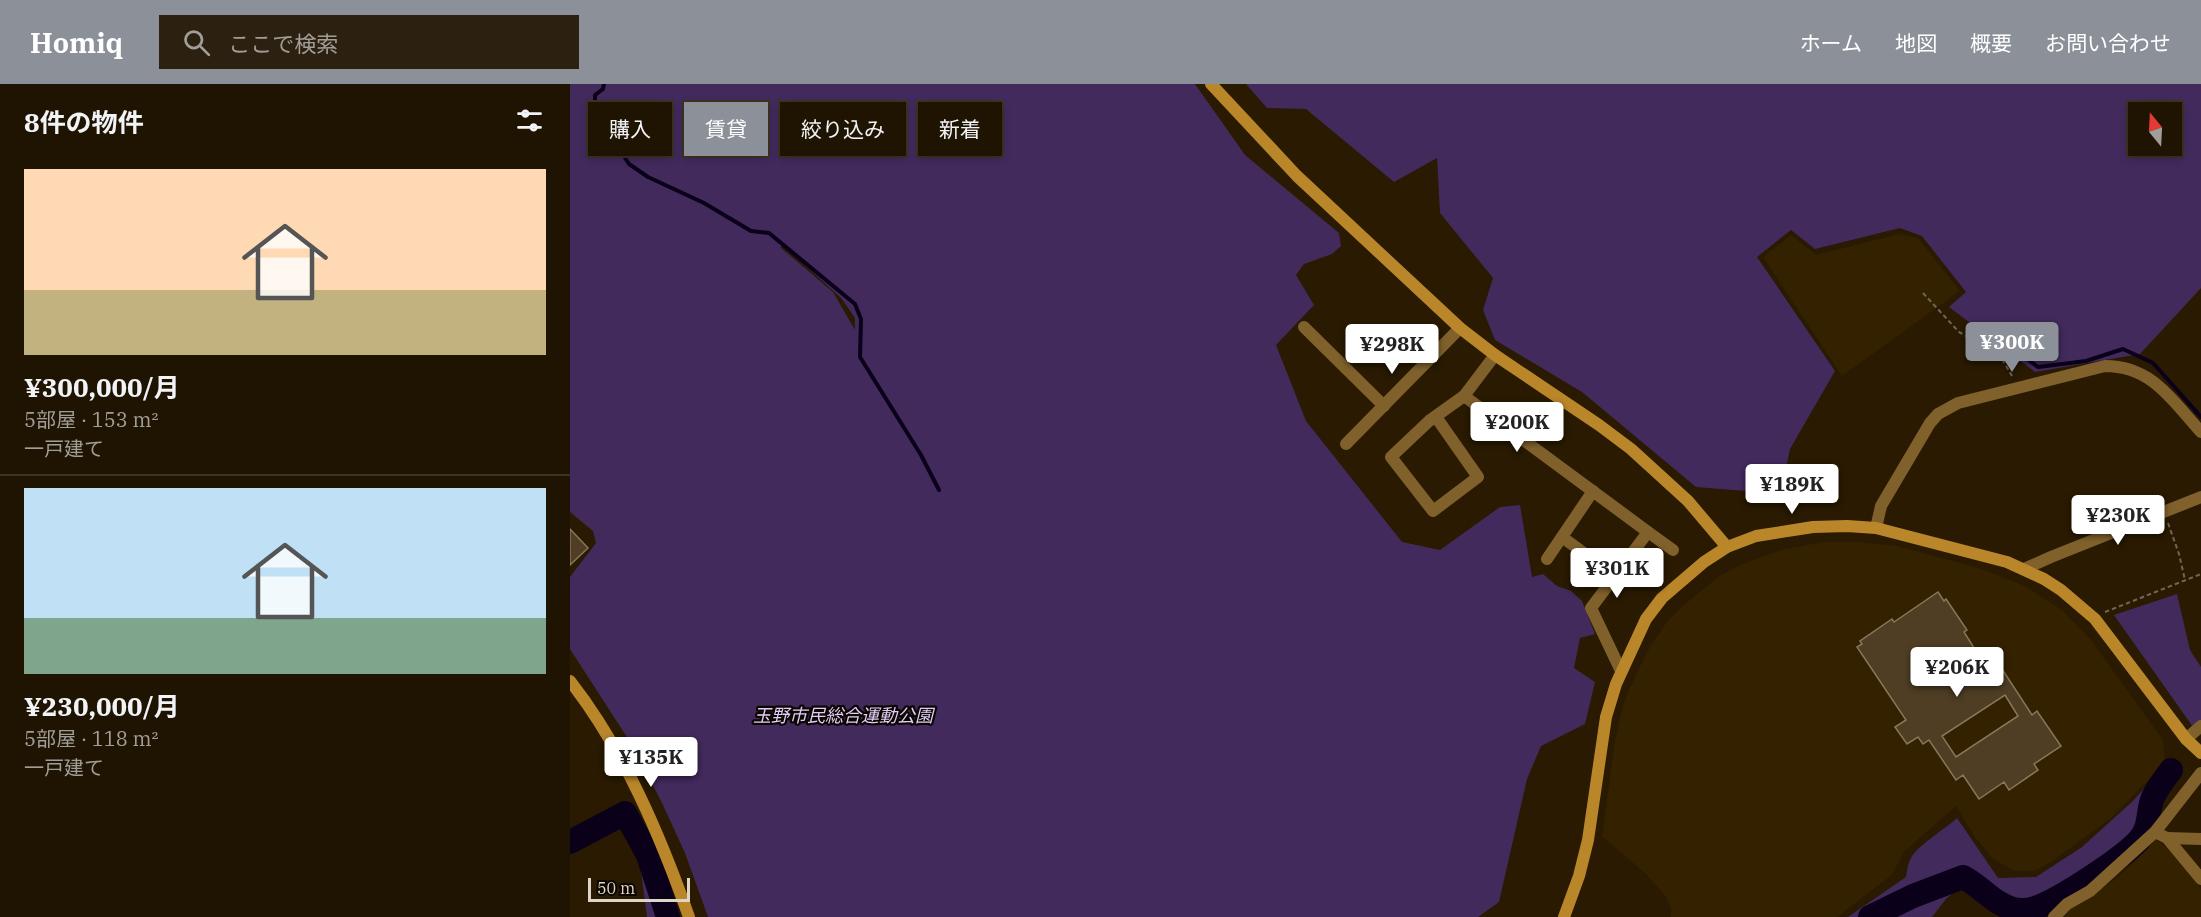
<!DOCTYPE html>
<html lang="ja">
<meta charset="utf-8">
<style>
:root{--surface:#1f1401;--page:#2c2110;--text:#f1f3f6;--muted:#a19e99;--line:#3c3323;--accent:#8c9099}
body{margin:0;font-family:"IBM Plex Serif","Noto Sans JP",serif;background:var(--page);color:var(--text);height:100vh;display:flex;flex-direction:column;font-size:22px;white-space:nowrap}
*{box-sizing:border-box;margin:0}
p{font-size:20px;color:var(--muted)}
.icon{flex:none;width:33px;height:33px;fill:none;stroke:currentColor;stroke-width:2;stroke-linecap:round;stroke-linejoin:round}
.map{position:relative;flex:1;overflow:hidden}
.panel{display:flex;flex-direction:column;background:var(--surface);width:570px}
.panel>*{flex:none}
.banner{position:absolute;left:18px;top:18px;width:570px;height:54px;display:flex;gap:12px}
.needle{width:39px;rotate:342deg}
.buttons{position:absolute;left:1558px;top:18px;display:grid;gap:12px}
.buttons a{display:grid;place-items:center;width:54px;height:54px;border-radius:0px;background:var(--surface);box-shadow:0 3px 9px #0003,0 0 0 2px var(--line);font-size:30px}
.scale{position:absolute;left:18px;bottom:15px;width:102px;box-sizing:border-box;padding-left:6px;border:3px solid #dfd5c6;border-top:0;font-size:16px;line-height:21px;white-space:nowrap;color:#dfd5c6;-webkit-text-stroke:4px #0c0601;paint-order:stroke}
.price{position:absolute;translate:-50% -51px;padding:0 14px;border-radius:6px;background:#fff;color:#222;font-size:20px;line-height:39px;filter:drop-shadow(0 2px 3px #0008)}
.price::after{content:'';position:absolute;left:50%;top:36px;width:18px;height:14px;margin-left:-9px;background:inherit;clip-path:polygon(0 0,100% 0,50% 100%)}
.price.selected{background:var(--accent);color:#fff}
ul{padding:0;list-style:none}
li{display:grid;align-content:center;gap:12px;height:318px;padding:0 24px}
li+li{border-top:2px solid var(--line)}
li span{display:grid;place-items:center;height:186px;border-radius:0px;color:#555}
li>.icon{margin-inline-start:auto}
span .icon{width:108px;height:108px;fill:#fffc;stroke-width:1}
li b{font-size:26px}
h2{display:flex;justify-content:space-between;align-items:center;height:72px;padding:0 24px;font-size:26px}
.chip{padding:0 21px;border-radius:0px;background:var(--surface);box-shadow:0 3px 9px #0003,0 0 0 2px var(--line);font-size:21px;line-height:54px}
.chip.selected{background:var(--accent);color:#fff}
header{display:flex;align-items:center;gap:36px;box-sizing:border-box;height:84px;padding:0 30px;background:var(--accent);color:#fff}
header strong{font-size:28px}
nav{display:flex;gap:33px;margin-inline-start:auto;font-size:21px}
.search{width:420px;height:54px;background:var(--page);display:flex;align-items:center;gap:15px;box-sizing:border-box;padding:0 21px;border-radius:0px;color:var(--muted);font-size:22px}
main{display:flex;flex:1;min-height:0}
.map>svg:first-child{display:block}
</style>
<header>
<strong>Homiq</strong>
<div class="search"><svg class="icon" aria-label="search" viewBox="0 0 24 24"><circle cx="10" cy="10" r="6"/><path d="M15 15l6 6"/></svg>ここで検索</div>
<nav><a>ホーム</a><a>地図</a><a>概要</a><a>お問い合わせ</a></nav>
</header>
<main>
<section class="panel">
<h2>8件の物件<svg class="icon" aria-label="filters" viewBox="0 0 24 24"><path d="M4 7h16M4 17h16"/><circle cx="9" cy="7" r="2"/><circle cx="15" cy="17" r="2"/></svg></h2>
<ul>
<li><span style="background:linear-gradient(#ffd9b3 65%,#c2b280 0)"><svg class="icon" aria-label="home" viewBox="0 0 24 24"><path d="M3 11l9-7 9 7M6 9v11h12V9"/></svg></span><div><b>¥300,000/月</b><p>5部屋 · 153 m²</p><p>一戸建て</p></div></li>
<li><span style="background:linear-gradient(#bfe0f5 70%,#7fa58c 0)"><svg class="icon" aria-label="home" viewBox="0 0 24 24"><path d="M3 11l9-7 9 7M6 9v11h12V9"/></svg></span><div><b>¥230,000/月</b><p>5部屋 · 118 m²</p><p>一戸建て</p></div></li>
</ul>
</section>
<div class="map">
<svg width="1631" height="833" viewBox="0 0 1631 833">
<rect width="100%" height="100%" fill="#291a01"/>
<!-- built -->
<g fill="#342100">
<polygon points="1329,150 1348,154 1390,207 1272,292 1193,173 1221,151 1246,171"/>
<polygon points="1254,458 1289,458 1327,462 1409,484 1455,502 1493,527 1521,556 1593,656 1595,679 1541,734 1481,778 1464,787 1445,787 1423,775 1405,753 1386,722 1334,768 1322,791 1267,833 1101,833 1101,824 1096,813 1077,791 1032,752 1045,656 1053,621 1065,592 1081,561 1097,538 1114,521 1148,493 1172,480 1214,465"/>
<polygon points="1586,755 1607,773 1631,805 1631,833 1491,833 1500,823 1549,793"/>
</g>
<!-- green -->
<g fill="#422a5d" fill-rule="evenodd">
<path d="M 0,0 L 625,0 L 675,71 L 769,149 L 771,162 L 762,170 L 734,180 L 726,191 L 744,221 L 706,261 L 736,337 L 832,458 L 870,466 L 930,423 L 950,421 L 962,493 L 973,490 L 987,502 L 1001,507 L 1012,517 L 1025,550 L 1010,554 L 1004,584 L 1025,598 L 1015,640 L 971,662 L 957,695 L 929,818 L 908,833 L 138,833 L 115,769 L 92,719 L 62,661 L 0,565 L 0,493 L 26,459 L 23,447 L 0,428 ZM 214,162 L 271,214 L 285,234 L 285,246 L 263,208 L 210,163 Z"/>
<path d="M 676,0 L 1631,0 L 1631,204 L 1570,270 L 1465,288 L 1379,223 L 1396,208 L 1352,152 L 1330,144 L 1245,165 L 1221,146 L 1187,173 L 1265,287 L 1220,365 L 1216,385 L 1235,402 L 1213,410 L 1126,403 L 1012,308 L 925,256 L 913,226 L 923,194 L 870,129 L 867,74 L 824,98 L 736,25 L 697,24 ZM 1569,28 L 1602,28 L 1602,62 L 1569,62 Z"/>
<polygon points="1607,510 1620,566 1631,583 1631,638 1623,643 1544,531"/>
<path d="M 1598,677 L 1603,688 L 1593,706 L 1596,713 L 1564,753 L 1478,813 L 1449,820 L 1425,810 L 1404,791 L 1376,815 L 1362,833 L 1278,833 L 1336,793 C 1337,787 1338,779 1341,774 C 1347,762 1375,745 1387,734 L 1428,794 L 1466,793 L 1512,763 L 1563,717 Z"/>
<polygon points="70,779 81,779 96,811 103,833 77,833"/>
</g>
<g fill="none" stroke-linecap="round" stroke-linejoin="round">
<!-- stream -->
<g stroke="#0b001a" stroke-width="4">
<polyline points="34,0 33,5 25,11 25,30 32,53 50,66 59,80 78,93 134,119 181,147 199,149 285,220 291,235 290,273 351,371 369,406"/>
<polyline points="1420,247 1468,283 1516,277 1553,265 1583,279 1631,333"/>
<polyline points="1471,833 1481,817"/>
</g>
<!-- river -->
<g stroke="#0b001a" stroke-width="24">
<polyline points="0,758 55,729 78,771 98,833"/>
<path d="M 1300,833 L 1343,812 L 1393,793 C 1411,802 1422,819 1443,825 C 1449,827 1460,826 1465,824 C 1489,816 1553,774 1569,756 C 1581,743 1577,727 1583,713 C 1588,703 1595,694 1601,686"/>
</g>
</g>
<!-- building -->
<g fill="#4f3e24" stroke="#89775b" stroke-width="1.5" fill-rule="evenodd">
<polygon points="0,445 18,464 0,481"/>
<path d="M 1368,508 L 1374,517 L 1376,515 L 1397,546 L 1394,548 L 1409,572 L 1413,574 L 1421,568 L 1462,631 L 1467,627 L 1491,662 L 1464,680 L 1468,686 L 1439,706 L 1434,698 L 1409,715 L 1393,691 L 1386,696 L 1359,656 L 1353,660 L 1348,653 L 1337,660 L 1325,643 L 1336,636 L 1287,563 L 1292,560 L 1290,557 L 1322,535 L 1324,538 ZM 1435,611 L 1448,632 L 1386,673 L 1372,652 Z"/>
</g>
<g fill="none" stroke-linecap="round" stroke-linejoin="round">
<!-- path -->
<g stroke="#736651" stroke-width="2" stroke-dasharray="4.5 3" stroke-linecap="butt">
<polyline points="1353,209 1389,248 1429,270 1442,292"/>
<polyline points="1598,439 1609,470 1615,496"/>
<polyline points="1535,528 1631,490"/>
</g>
<!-- street -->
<g stroke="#80612c" stroke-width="12">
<polyline points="734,243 814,322"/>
<polyline points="925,271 894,312 1078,448"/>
<polyline points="866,333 908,393 863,427 821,373 859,337 894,312"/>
<polyline points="776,360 890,244"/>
<path d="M 1306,444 L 1311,422 L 1360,339 L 1368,330 L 1388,319 L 1535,282 C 1582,282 1602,316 1631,348"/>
<polyline points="992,453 1045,492"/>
<polyline points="977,475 1023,407"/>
<polyline points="1454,485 1481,473 1631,413"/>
<polyline points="1051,587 1021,524 1078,448 1103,466"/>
<polyline points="1616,655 1631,642"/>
<polyline points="1585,748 1597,754 1631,795"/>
<polyline points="1597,754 1631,755"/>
<polyline points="1484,833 1497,820 1520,807 1585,748 1631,689"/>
</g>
<!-- secondary -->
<g stroke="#ba862a" stroke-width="12">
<polyline points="641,0 727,92 890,244 925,271 1029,341 1061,365 1118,417 1157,463"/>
<path d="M 0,597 C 54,666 90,751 119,833"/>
<polyline points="994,833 1009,792 1018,756 1036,633 1046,600 1076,535 1092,514 1134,478 1157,463 1186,452 1243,443 1277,442 1306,444 1437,478 1474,495 1491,506 1525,535 1616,655 1631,669"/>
</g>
</g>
<g text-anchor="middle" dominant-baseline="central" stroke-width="4.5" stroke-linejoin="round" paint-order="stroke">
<!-- park labels -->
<g font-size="18" font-style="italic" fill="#decdf6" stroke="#0c0601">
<text x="273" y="631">玉野市民総合運動公園</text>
</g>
</g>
</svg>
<div class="buttons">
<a><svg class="needle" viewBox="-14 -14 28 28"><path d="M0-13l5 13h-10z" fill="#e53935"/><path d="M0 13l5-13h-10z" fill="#a19e99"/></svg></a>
</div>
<div class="scale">50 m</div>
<b class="price selected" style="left:1442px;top:289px">¥300K</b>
<b class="price" style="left:822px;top:291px">¥298K</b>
<b class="price" style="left:947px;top:369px">¥200K</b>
<b class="price" style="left:1222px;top:431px">¥189K</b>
<b class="price" style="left:1548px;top:462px">¥230K</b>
<b class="price" style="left:1047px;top:515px">¥301K</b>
<b class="price" style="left:1387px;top:614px">¥206K</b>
<b class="price" style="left:81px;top:704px">¥135K</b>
<div class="banner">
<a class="chip">購入</a>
<a class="chip selected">賃貸</a>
<a class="chip">絞り込み</a>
<a class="chip">新着</a>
</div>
</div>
</main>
